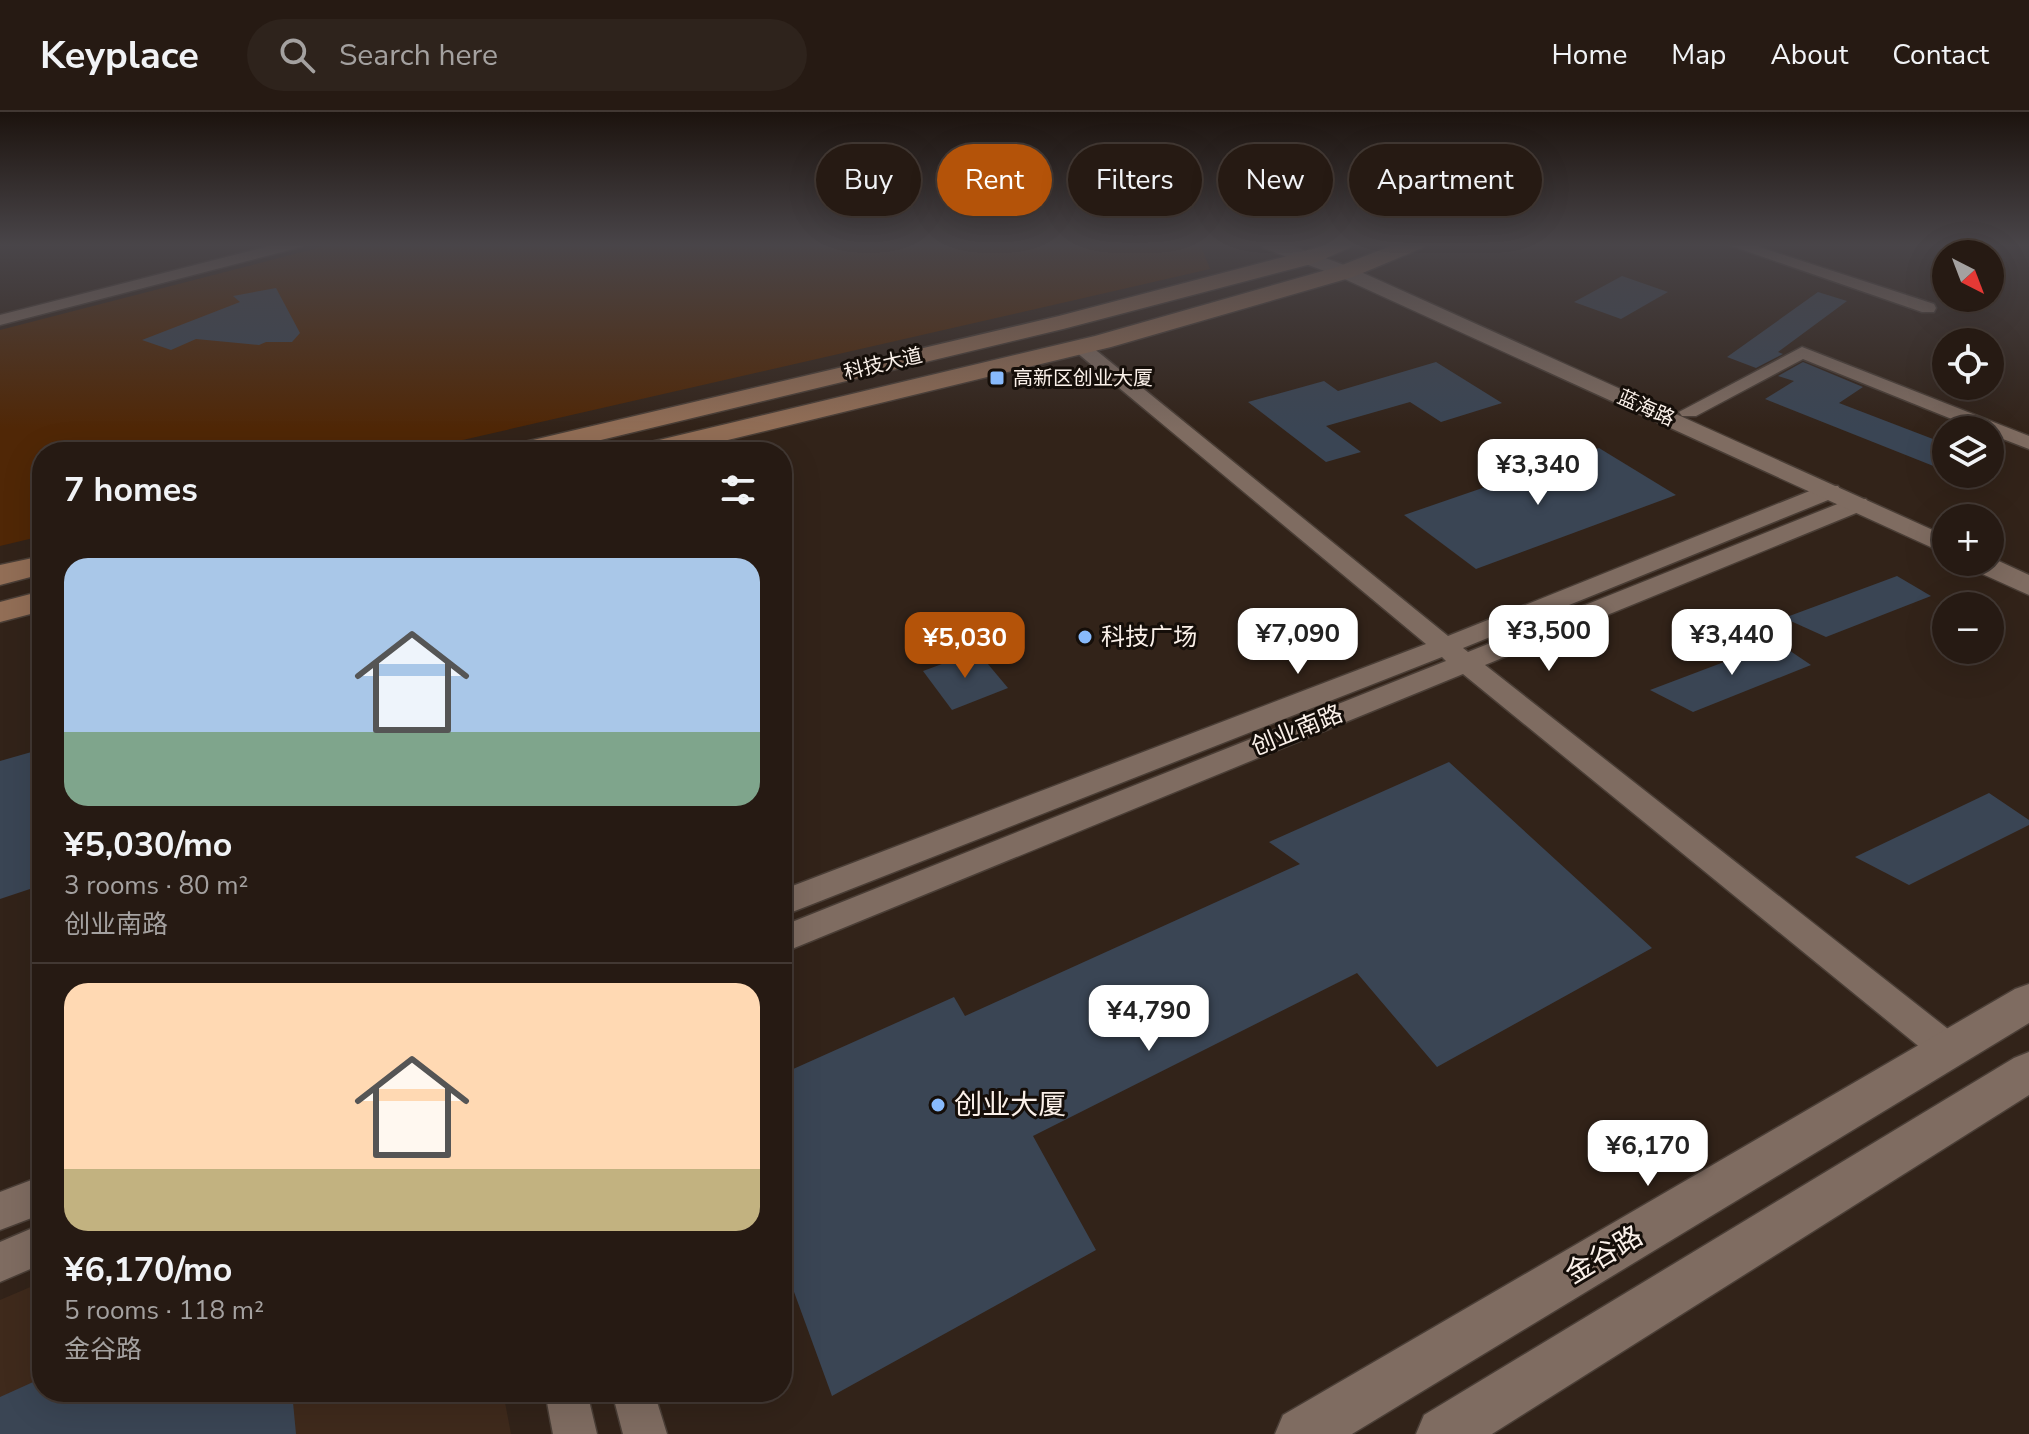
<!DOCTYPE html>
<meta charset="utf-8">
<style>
:root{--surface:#261a13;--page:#2e231c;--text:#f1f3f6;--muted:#a4a1a0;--line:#423833;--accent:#b45309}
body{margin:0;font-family:"Nunito Sans","Noto Sans SC",sans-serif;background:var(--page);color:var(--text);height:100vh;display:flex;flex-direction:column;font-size:30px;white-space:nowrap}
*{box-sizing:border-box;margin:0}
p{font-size:26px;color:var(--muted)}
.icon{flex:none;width:44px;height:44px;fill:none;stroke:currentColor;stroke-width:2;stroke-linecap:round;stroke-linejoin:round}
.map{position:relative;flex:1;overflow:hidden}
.side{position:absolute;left:32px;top:330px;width:760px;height:960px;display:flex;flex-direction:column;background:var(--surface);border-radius:32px;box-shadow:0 8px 32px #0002,0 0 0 2px var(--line)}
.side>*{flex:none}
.top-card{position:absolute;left:816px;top:32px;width:760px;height:72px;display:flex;gap:16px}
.needle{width:52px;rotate:138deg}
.fabs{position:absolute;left:1932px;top:128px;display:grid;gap:16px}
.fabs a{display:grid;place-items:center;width:72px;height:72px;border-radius:50%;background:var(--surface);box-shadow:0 8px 32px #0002,0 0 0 2px var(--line);font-size:40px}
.price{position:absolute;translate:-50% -68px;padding:0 18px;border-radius:16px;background:#fff;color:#222;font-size:26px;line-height:52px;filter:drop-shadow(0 2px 4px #0008)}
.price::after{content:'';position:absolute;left:50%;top:48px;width:24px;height:18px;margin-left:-12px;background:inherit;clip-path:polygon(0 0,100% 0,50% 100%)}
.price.on{background:var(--accent);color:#fff}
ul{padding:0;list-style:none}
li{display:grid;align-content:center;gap:16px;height:424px;padding:0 32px}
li+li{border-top:2px solid var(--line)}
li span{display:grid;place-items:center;height:248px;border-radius:24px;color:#555}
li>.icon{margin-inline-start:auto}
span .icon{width:144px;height:144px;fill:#fffc;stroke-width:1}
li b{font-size:34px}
h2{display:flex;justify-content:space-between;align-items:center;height:96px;padding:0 32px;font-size:34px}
.chip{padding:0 28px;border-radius:36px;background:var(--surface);box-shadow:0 8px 32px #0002,0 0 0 2px var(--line);font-size:28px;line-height:72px}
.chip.on{background:var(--accent);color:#fff}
header{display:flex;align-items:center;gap:48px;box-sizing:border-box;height:112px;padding:0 40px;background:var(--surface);border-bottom:2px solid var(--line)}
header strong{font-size:38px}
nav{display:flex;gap:44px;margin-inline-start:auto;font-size:28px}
.search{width:560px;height:72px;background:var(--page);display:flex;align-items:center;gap:20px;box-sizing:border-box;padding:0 28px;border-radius:44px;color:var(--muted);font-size:30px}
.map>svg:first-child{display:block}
</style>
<header>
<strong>Keyplace</strong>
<div class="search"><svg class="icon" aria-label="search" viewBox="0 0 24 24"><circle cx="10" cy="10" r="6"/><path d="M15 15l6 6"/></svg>Search here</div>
<nav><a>Home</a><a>Map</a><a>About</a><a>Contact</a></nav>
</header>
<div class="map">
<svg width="2029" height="1322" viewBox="0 0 2029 1322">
<rect width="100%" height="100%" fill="#322319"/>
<!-- built -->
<polygon fill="#3f2a1c" points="42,1170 42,1280 503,1280 511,1322 0,1322 0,1188"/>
<!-- green -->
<polygon fill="#502706" points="333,132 1200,132 1210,157 410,340 42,340 42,424 0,434 0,218"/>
<!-- building -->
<g fill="#3a4554">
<polygon points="1622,164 1668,180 1621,207 1574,190"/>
<polygon points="276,176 300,221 292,230 266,230 259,233 196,227 171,238 142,228 240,190 233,184"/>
<polygon points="1818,180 1847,189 1778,240 1783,242 1756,256 1727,245"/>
<polygon points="1436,250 1502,291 1441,310 1410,290 1326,314 1361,340 1326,350 1248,290 1324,269 1338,279"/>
<polygon points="1803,250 1863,275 1839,291 1946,332 1946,359 1765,287 1794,269 1778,264"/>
<polygon points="1599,336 1676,383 1476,457 1404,403"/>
<polygon points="1897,464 1931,484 1826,525 1784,506"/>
<polygon points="1777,530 1811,553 1693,600 1650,578"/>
<polygon points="977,539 1008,576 952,598 923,559"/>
<polygon points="42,637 42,773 0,787 0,649"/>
<polygon points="1449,650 1652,836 1437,955 1357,861 1033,1024 1096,1138 832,1284 782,1147 782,962 954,885 965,904 1300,752 1269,730"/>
<polygon points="1989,681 2029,708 2029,713 1909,773 1855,745"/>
<polygon points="42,1266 42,1280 292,1280 296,1322 0,1322 0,1285"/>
</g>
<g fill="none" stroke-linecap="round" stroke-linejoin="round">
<!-- minor casing -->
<g stroke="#4a3e36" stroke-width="3">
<g id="minor">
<polygon points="277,132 304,132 301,135 0,213 0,203"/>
<polygon points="1726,132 1750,132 1934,192 1936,196 1934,200 1922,200"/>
<polygon points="1081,230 1087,231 1448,524 1822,374 1838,374 1841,379 1838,384 1463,536 1468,540 1850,387 1866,387 1869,392 1866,397 1485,553 1962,928 1967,939 1962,950 1950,955 1938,950 1463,562 782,841 782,814 1446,549 1442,545 782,804 782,778 1426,532 1075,239 1072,235"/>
<polygon points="1802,235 2029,324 2029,337 1990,322 1990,318 1979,318 1803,247 1696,304 1682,304 1679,300"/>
<polygon points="42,1064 42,1102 0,1118 0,1080"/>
<polygon points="42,1112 42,1152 0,1170 0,1130"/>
<polygon points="545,1280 587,1280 597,1322 553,1322"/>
<polygon points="612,1280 654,1280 667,1322 623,1322"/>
</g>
</g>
<!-- tertiary casing -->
<g stroke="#4a3e36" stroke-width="3">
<g id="tertiary">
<polygon points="1261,132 1288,132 1352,156 1946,424 1946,442 1338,164 1263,136"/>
<polygon points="1990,445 2029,463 2029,483 1969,456 1965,450 1990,450"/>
<polygon points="2029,872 2029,911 1352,1322 1275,1322 1283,1303 2015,877"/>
<polygon points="2029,940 2029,983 1492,1322 1416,1322 1424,1303 2014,946"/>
</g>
</g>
<!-- secondary casing -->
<g stroke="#4a3e36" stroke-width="3">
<g id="secondary">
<polygon points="1323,132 1352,132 1349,136 1315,151 1063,217 551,340 502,340 506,334 516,332 1059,204 1299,141"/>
<polygon points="1396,132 1425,132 1422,136 1353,165 1111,235 678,340 630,340 634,334 1095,224 1337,155"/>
<polygon points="42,444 42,462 0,473 0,453"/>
<polygon points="42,479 42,499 0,510 0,490"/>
</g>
</g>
<!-- minor -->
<use href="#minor" fill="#7f6c61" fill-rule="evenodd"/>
<!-- tertiary -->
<use href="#tertiary" fill="#7f6c61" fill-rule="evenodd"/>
<!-- secondary -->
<use href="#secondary" fill="#926e56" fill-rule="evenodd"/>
</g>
<!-- sky -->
<linearGradient id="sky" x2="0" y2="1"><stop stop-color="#1c130e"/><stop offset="0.42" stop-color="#494549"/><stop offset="1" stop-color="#494549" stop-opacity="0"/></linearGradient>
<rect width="2029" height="317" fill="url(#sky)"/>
<!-- markers -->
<g fill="#88bafc" stroke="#150e09" stroke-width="3">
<rect x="989" y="258" width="16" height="16" rx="4"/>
<circle cx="1085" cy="525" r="8"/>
<circle cx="938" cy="993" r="8"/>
</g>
<g text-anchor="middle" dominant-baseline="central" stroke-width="6" stroke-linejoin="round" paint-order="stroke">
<!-- far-street labels -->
<g font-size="20" fill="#faf0e9" stroke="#150e09">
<text transform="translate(883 252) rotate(-13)">科技大道</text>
<text transform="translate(1646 296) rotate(24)">蓝海路</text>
</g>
<!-- far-poi labels -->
<g font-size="20" fill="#faf0e9" stroke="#150e09" text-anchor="start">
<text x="1013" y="266">高新区创业大厦</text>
</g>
<!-- poi labels -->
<g font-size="24" fill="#faf0e9" stroke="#150e09" text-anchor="start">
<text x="1101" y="525">科技广场</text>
</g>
<!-- street labels -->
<g font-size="24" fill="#faf0e9" stroke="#150e09">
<text transform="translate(1297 618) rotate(-22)">创业南路</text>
</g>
<!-- near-poi labels -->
<g font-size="28" fill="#faf0e9" stroke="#150e09" text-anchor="start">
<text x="954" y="993">创业大厦</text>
</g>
<!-- near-street labels -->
<g font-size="28" fill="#faf0e9" stroke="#150e09">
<text transform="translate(1604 1143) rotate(-31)">金谷路</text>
</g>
</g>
</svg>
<div class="fabs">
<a><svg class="needle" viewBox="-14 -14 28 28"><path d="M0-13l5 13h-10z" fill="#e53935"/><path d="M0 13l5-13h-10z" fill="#a4a1a0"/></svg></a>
<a><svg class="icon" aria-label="locate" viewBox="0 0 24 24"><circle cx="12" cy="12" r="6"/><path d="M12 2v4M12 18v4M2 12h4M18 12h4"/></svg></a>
<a><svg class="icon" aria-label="layers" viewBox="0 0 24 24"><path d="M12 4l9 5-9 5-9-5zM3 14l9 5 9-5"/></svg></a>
<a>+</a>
<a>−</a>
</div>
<b class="price" style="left:1538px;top:395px">¥3,340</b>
<b class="price" style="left:1549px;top:561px">¥3,500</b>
<b class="price" style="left:1298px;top:564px">¥7,090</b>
<b class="price" style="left:1732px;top:565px">¥3,440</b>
<b class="price on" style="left:965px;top:568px">¥5,030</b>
<b class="price" style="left:1149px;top:941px">¥4,790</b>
<b class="price" style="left:1648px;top:1076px">¥6,170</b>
<div class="top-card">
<a class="chip">Buy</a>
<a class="chip on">Rent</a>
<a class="chip">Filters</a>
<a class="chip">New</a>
<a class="chip">Apartment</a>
</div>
<section class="side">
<h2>7 homes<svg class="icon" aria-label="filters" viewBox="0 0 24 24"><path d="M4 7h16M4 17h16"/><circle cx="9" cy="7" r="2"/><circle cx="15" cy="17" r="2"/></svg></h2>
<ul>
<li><span style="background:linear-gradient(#a9c7e8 70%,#7fa58c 0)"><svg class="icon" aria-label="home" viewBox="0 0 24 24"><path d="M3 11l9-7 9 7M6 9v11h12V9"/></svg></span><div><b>¥5,030/mo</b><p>3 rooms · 80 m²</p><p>创业南路</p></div></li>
<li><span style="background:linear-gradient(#ffd9b3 75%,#c2b280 0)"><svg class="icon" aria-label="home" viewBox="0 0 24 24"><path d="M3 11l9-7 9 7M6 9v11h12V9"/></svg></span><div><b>¥6,170/mo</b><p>5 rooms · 118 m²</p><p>金谷路</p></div></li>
</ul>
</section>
</div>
